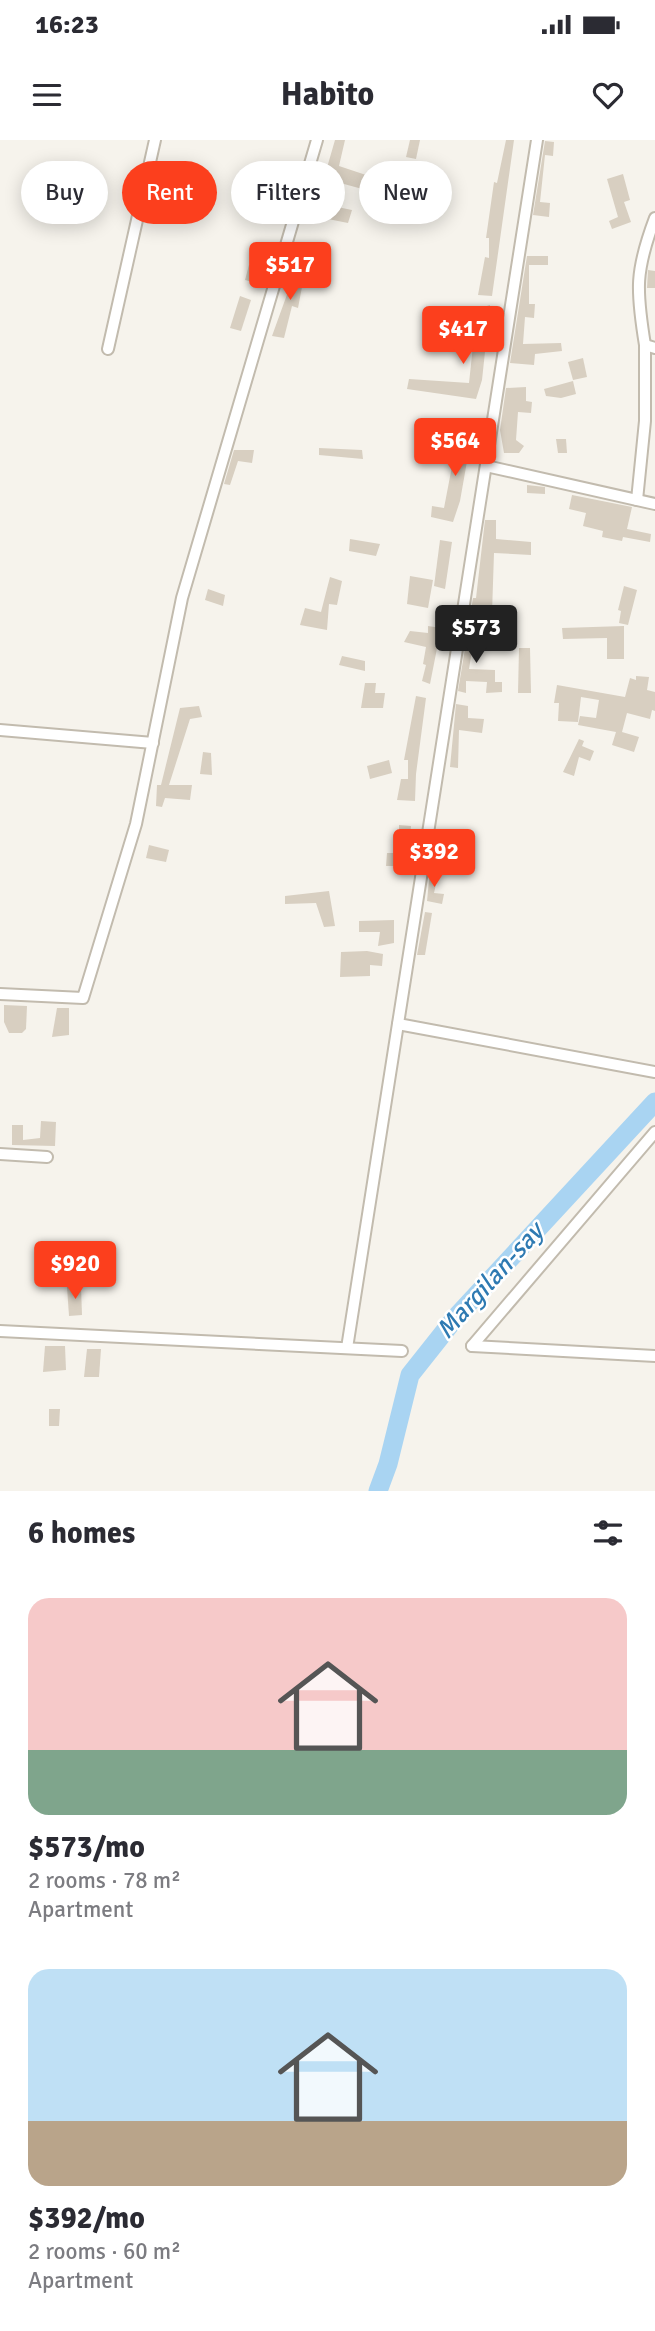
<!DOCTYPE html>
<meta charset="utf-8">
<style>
:root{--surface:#fff;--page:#f2f2f3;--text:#2b2b33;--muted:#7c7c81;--accent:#fc3f1d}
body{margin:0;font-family:Signika,sans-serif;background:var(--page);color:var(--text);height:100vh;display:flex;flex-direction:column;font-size:26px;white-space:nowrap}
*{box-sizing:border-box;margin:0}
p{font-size:23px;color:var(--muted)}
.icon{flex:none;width:38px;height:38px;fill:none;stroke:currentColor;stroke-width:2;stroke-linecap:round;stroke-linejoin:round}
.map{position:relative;height:1351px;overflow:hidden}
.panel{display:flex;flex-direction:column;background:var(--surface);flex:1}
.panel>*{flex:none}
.hud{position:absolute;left:21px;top:21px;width:614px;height:63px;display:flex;gap:14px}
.price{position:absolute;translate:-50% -60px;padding:0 16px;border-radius:7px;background:var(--accent);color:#fff;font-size:23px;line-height:46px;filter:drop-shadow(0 2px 4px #0008)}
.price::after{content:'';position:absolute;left:50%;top:42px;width:21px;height:16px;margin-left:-10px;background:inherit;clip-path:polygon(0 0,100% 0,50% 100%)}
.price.active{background:#222;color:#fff}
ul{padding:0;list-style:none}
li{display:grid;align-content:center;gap:14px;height:371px;padding:0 28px}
li span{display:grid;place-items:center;height:217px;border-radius:21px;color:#555}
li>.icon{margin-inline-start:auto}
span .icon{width:126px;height:126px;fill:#fffc;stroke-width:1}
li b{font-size:30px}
h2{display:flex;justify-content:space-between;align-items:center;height:84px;padding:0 28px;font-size:30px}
.pill{padding:0 24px;border-radius:32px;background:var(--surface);box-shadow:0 4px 18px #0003;font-size:24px;line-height:63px}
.pill.active{background:var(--accent);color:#fff}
.status{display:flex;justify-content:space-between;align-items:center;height:49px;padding:0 35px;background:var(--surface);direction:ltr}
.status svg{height:19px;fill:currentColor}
header{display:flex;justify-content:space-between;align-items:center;height:91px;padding:0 28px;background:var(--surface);font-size:32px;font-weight:700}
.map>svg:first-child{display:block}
</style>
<div class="status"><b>16:23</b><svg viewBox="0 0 49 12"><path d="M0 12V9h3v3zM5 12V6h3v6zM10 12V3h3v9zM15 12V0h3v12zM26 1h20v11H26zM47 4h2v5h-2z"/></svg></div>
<header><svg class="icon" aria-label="menu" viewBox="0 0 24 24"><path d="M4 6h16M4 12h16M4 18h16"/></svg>Habito<svg class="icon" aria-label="heart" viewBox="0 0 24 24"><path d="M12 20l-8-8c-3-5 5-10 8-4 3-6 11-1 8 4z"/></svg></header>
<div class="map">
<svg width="655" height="1351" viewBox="0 0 655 1351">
<rect width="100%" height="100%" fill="#f6f3ec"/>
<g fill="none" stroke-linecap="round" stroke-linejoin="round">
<!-- river -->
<polyline stroke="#a9d4f2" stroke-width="19" points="378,1351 388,1324 410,1235 456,1177 655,962"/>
</g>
<!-- building -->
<g fill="#d8cfc1">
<polygon points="335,0 345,0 339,26 369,36 366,50 333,41 328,65 352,70 348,83 313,76"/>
<polygon points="410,0 420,0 416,19 406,17"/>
<polygon points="506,0 514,0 492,156 478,155 485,117 489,118 489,98 486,98 494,42 497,43"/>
<polygon points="545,1 554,2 553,16 545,15 540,62 550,63 549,77 533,75"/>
<polygon points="623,34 630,60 624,62 631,82 612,89 609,81 618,77 607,39"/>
<polygon points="271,53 282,56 275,83 264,80"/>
<polygon points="527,116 548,116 548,125 529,125 529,164 535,164 534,178 525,177 523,204 561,203 562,211 535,214 534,225 510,223"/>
<polygon points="298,124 306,126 298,168 292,166 284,198 272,196"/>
<polygon points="249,125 260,128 256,143 245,140"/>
<polygon points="648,130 655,131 655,148 647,148"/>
<polygon points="240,156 251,160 241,191 230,188"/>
<polygon points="490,165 482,240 476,259 407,249 409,239 469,243 477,169"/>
<polygon points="583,218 587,237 573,240 568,222"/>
<polygon points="573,241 576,254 561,258 546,256 544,249"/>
<polygon points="526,247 526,261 532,262 531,273 518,272 516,300 524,306 519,313 504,313 500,290 506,248"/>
<polygon points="458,291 472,293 460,361 453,382 431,377 432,366 444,368 453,321 448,321"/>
<polygon points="556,299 566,299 567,313 558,313"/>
<polygon points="319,308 362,310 363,319 319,315"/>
<polygon points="234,310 254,310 252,323 238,321 230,345 224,344"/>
<polygon points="527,345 545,347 545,354 527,353"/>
<polygon points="572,355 632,367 627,389 651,394 650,402 623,397 622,401 602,397 603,391 583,386 586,373 569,369"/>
<polygon points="485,380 496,380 496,399 531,402 531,415 494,413 492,473 471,470 473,458 476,458"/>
<polygon points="350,399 380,404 376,416 349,411"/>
<polygon points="440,400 452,402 445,449 434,446"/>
<polygon points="410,436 433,440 428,468 407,464"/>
<polygon points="330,437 342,441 337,465 329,464 327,490 300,485 305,468 321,472"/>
<polygon points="624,446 637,450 628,485 619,483 621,471 618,470"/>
<polygon points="208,449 225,455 223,466 205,460"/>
<polygon points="471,472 478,473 469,529 495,530 495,542 502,542 502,552 486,553 487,542 466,541 466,553 458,551"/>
<polygon points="428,486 441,488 430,544 422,541 426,525 423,524 426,507 404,502 410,491 428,493"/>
<polygon points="624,486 624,519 607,519 607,498 563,499 562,488"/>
<polygon points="519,508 530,508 531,553 518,553"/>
<polygon points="342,516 365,521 365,531 339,525"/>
<polygon points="636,536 649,537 647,550 655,552 655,571 652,570 650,579 627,573 622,592 639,597 634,612 612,605 616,592 578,585 580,576 596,578 599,560 581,557 578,582 558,581 559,563 554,563 557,545 625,557 630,538 636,540"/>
<polygon points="365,543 376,543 375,553 385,553 383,568 361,568"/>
<polygon points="416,556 426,558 416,634 415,661 397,660 401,639 408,639 408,620 404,620"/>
<polygon points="456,564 468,566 468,578 484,579 482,593 459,590 458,628 450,627"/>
<polygon points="199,566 202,577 190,579 169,645 192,645 190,660 165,658 162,667 156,666 157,645 161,645 180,568"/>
<polygon points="579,599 584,601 582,606 594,611 590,621 579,617 574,636 563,632"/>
<polygon points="203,612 211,613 212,635 200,634"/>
<polygon points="389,620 392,633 370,639 367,626"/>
<polygon points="399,685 411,686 409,710 404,710 402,726 386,726 387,713 393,713 393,694 399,694"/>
<polygon points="149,705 169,710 166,722 146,718"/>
<polygon points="458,714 459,726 437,727 437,716"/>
<polygon points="430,730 439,731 434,753 444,754 442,764 427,761"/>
<polygon points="329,751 335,786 324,787 316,763 285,764 285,756"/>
<polygon points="425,772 432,773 425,815 417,815"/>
<polygon points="394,780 394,803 378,806 380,792 359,792 359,781"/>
<polygon points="367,811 383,814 382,826 370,825 370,836 340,837 341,812"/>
<polygon points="4,865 27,866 26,889 22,893 9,893 4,882"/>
<polygon points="57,868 69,868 69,895 52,897"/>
<polygon points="41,981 56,982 55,1006 12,1005 12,985 23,985 23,1000 40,998"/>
<polygon points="67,1147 81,1147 82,1175 69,1176"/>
<polygon points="45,1206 65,1206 66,1230 43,1232"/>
<polygon points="87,1209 101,1209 99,1237 84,1237"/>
<polygon points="49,1269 60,1269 59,1286 49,1286"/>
</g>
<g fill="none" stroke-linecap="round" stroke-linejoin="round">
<!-- minor casing -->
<g stroke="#c2bbae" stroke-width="14">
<g id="minor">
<path d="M 645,205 C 636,150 635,131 655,78"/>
<polyline points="108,209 155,0"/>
<polyline points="486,326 655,364"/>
<polyline points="637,360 645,281 645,205 655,208"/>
<polyline points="0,590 153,603"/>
<polyline points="0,854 83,858 136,684 182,458 317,0"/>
<polyline points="398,884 655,932"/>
<polyline points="0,1014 47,1017"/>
<polyline points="0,1191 402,1211"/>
<polyline points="472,1206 655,992"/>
<polyline points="472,1206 655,1216"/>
<polyline points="347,1208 537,0"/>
</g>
</g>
<!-- minor -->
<use href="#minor" stroke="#fff" stroke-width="10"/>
</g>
<g text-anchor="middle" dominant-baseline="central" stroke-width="5" stroke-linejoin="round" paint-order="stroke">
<!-- water labels -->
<g font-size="26" font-style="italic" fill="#2e7ab2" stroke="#fff">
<text transform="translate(490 1141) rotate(-48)">Margilan-say</text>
</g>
</g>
</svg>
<b class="price" style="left:290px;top:162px">$517</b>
<b class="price" style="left:463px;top:226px">$417</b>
<b class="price" style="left:455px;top:338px">$564</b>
<b class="price active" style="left:476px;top:525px">$573</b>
<b class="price" style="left:434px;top:749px">$392</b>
<b class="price" style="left:75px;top:1161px">$920</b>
<div class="hud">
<a class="pill">Buy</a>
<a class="pill active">Rent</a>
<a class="pill">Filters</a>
<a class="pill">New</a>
</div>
</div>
<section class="panel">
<h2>6 homes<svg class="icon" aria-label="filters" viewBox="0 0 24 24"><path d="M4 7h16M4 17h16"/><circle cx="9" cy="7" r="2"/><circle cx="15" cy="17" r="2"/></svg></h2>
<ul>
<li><span style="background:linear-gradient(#f6c9c9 70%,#7fa58c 0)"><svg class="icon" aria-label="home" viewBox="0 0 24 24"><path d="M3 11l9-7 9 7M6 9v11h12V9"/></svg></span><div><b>$573/mo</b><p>2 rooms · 78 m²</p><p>Apartment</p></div></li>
<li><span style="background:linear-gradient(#bfe0f5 70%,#b9a48a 0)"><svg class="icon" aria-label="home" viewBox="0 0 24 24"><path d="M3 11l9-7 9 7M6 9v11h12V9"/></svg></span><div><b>$392/mo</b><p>2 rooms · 60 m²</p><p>Apartment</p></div></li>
</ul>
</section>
